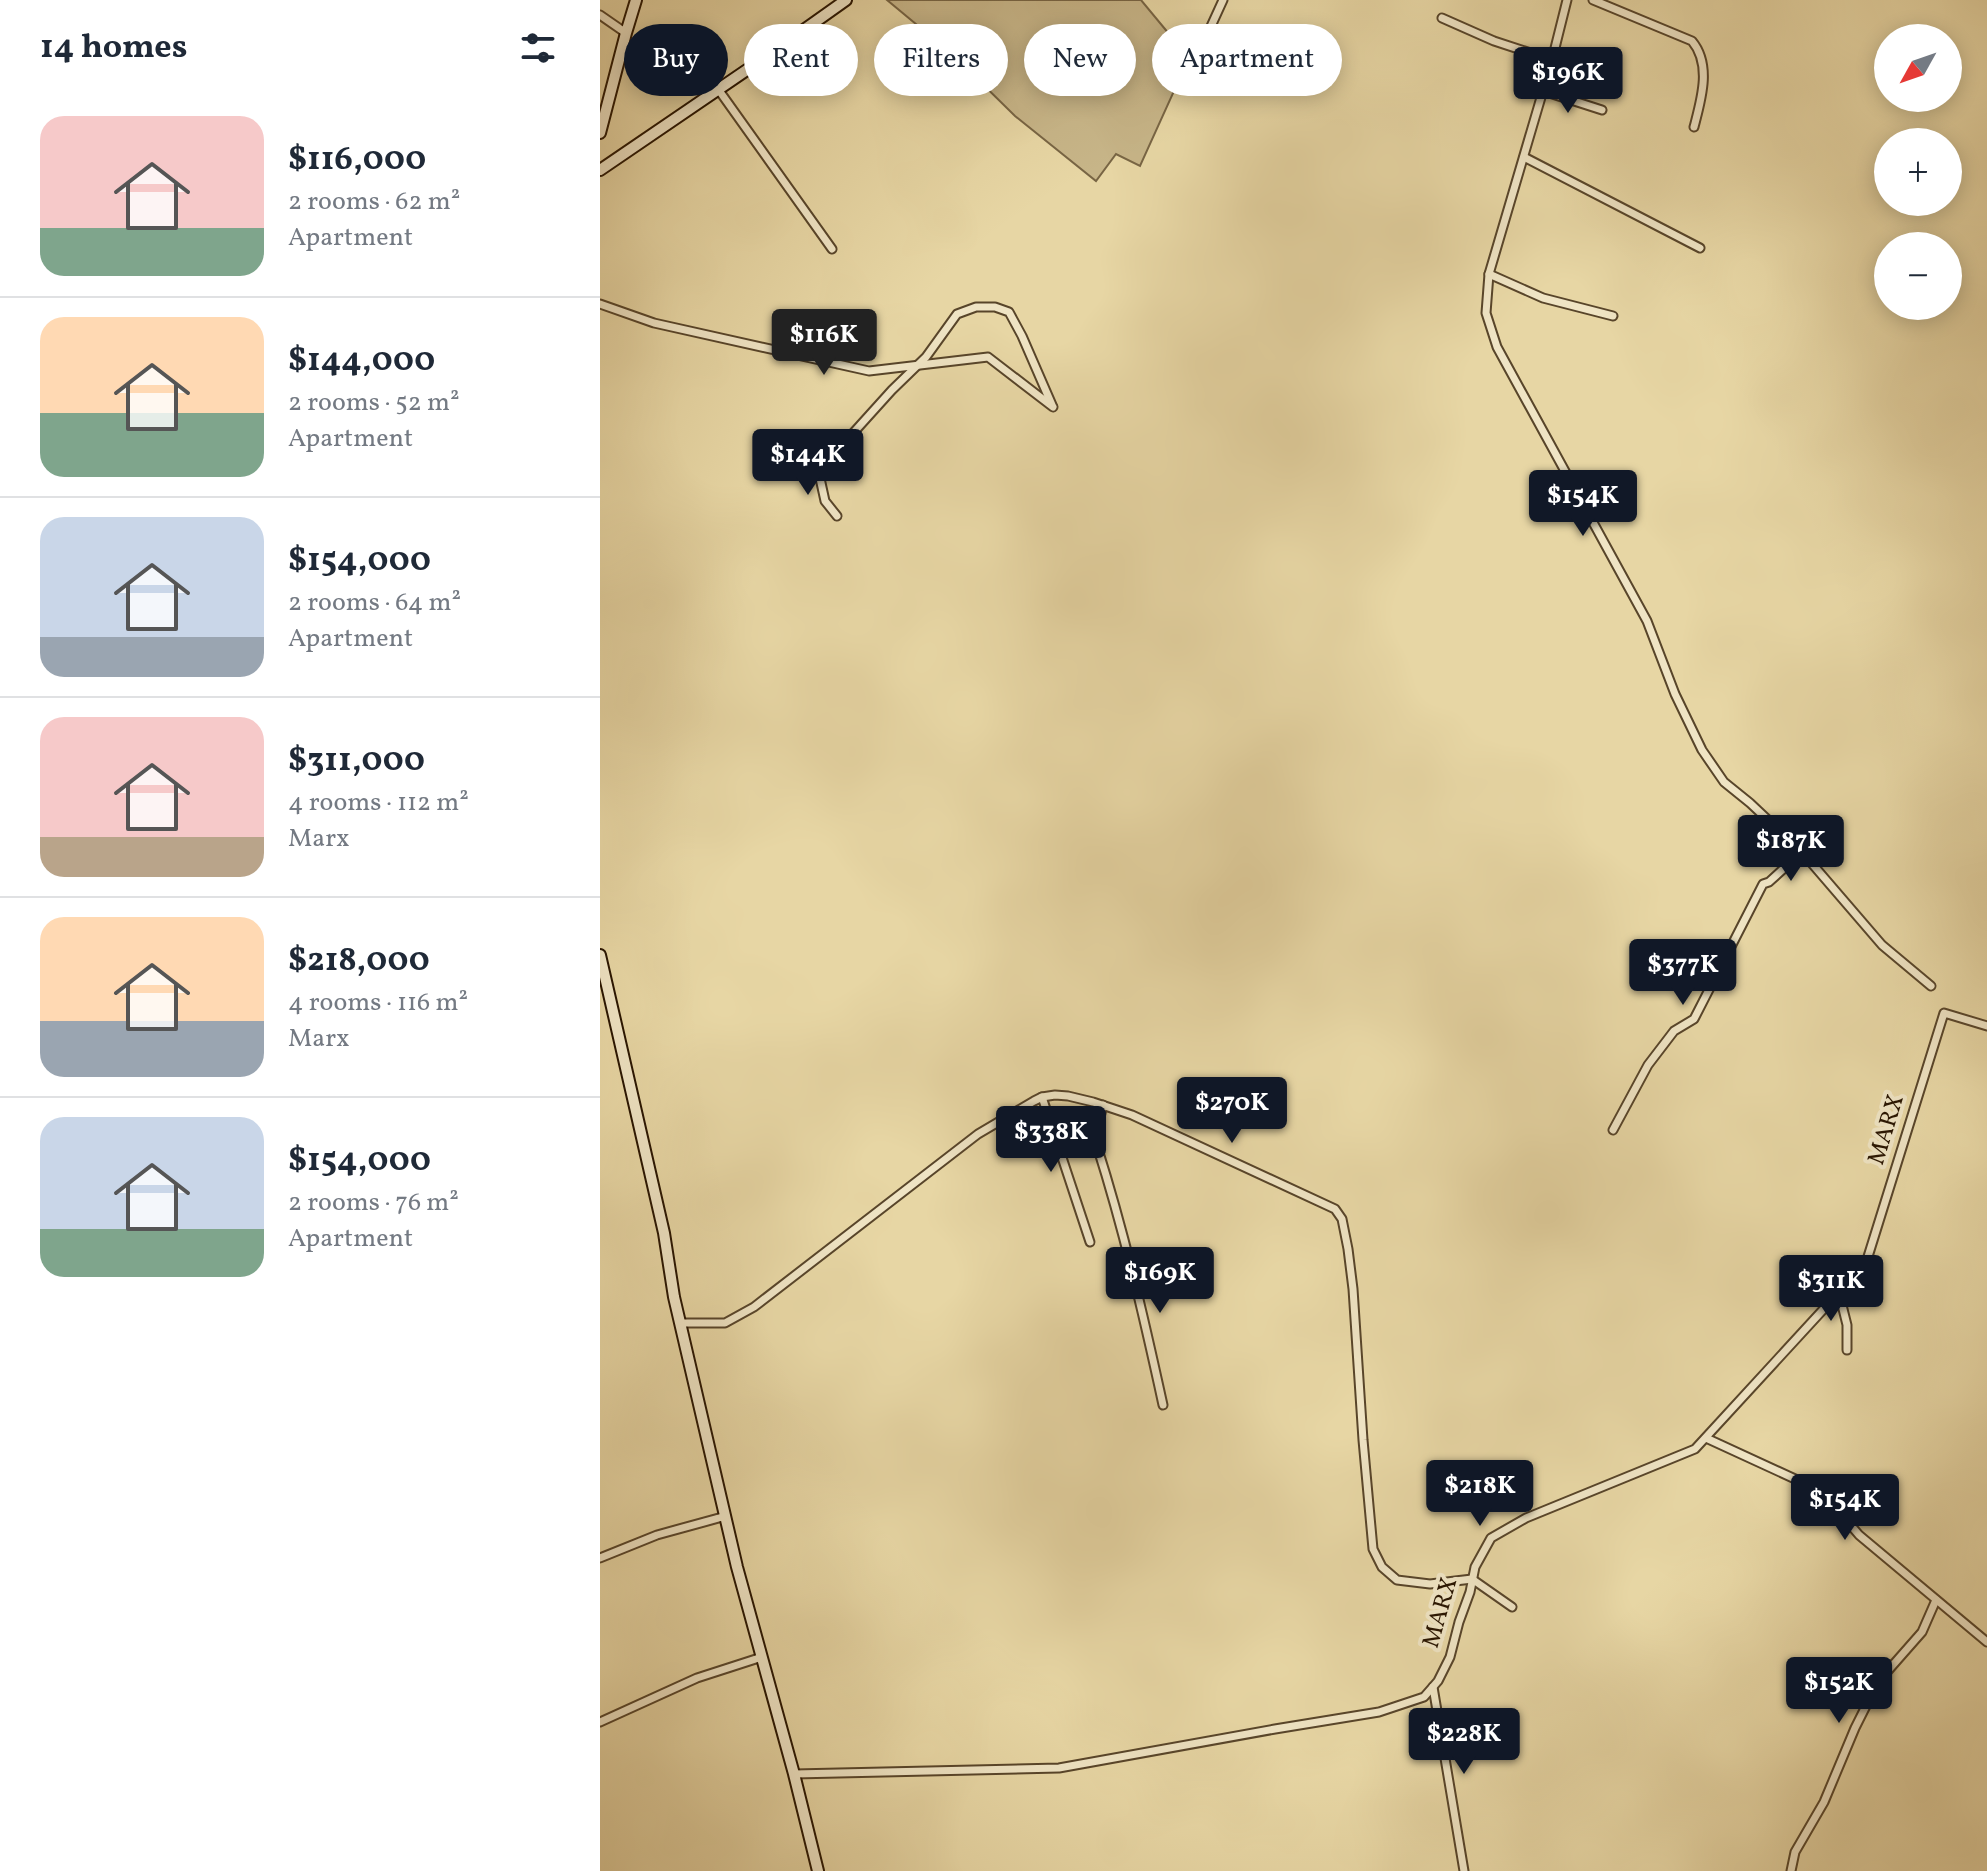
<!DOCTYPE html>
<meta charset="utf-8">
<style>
:root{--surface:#fff;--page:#f6f6f7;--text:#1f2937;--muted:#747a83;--line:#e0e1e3;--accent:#111827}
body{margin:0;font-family:Vollkorn,serif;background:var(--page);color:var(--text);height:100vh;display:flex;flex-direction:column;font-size:30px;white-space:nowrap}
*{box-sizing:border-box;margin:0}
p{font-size:26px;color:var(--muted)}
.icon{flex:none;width:44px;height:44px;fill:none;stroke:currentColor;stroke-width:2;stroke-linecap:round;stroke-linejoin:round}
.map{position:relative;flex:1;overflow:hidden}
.sheet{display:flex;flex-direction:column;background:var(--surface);width:600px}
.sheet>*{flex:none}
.hud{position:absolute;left:24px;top:24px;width:760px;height:72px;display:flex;gap:16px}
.needle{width:52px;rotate:230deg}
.controls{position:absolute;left:1274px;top:24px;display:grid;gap:16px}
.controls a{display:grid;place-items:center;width:88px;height:88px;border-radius:50%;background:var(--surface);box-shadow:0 4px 20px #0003;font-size:40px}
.price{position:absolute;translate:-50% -68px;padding:0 18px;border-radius:8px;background:var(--accent);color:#fff;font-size:26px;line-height:52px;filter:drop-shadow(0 2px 4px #0008)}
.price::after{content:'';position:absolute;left:50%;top:48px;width:24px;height:18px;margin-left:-12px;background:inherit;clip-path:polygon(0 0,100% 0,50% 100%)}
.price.active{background:#222;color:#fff}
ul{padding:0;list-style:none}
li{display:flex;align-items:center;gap:24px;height:200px;padding:0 40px}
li+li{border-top:2px solid var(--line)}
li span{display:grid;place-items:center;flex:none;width:224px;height:160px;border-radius:24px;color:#555}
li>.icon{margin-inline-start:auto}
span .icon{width:96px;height:96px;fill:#fffc;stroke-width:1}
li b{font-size:34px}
h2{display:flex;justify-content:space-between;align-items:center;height:96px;padding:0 40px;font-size:34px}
.chip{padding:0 28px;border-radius:36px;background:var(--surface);box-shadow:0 4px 20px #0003;font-size:28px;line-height:72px}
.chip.active{background:var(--accent);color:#fff}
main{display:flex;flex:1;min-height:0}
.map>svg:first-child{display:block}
</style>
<main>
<section class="sheet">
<h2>14 homes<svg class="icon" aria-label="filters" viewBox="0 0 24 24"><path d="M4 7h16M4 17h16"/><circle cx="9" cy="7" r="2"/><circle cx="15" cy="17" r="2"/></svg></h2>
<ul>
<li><span style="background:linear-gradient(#f6c9c9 70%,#7fa58c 0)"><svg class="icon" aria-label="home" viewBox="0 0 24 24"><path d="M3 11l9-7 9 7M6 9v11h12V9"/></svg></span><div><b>$116,000</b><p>2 rooms · 62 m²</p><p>Apartment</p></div></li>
<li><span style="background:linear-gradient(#ffd9b3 60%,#7fa58c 0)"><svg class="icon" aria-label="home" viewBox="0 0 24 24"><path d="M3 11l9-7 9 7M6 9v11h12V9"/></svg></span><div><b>$144,000</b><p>2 rooms · 52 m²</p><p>Apartment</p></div></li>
<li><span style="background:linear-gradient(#c9d6e8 75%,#9aa5b1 0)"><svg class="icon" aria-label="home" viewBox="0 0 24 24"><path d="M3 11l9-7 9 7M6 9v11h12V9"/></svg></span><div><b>$154,000</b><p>2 rooms · 64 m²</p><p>Apartment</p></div></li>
<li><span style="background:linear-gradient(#f6c9c9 75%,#b9a48a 0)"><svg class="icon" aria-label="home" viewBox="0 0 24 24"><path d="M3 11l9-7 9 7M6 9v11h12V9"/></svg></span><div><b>$311,000</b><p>4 rooms · 112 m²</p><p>Marx</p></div></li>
<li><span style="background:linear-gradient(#ffd9b3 65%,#9aa5b1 0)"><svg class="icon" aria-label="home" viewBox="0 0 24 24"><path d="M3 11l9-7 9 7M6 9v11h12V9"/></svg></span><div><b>$218,000</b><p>4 rooms · 116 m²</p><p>Marx</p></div></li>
<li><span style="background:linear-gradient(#c9d6e8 70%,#7fa58c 0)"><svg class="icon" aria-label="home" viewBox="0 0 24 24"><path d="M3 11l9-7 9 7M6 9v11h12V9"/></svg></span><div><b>$154,000</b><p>2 rooms · 76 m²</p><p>Apartment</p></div></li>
</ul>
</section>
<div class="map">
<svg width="1387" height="1871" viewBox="0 0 1387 1871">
<rect width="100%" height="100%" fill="#e7d6a4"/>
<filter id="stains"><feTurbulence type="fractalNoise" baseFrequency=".0025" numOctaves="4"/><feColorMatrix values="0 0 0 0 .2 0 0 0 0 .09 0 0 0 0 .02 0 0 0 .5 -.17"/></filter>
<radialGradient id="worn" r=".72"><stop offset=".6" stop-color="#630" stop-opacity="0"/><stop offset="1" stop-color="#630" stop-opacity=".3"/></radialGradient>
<!-- green -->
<polygon fill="#c7b588" stroke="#786544" stroke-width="2" points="287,0 541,0 589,58 540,166 516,154 496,181 415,116 352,54"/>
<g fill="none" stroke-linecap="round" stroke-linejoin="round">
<!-- street casing -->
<g stroke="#58452a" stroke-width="11">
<g id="street">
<polyline points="967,0 952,60 889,274 886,313 897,347 1047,621 1075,694 1102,750 1124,782 1150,803 1202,852 1282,945 1331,986"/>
<path d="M 993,0 L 1092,41 C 1112,65 1101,100 1094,127"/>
<polyline points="0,15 26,33"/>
<polyline points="842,18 894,41 952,60"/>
<polyline points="586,81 623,0"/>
<polyline points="118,89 232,249"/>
<polyline points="943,91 1002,110"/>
<polyline points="924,157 1100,248"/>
<polyline points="889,274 943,298 1013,316"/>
<polyline points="0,304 54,323 269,371 388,357 453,407"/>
<polyline points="237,516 225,501 216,460 236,452 292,390 326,357 357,314 376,307 395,307 409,312 422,336 452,405"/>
<polyline points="442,1097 490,1242"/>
<path d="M 503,1105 L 496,1134 L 497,1146 C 524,1231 544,1318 563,1405"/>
<polyline points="1013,1130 1048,1065 1074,1031 1094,1019 1163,884 1169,882 1202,852"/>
<polyline points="1239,1293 1247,1325 1247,1350"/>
<polyline points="81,1323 125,1323 154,1307 378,1134 434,1101 442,1097 455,1095 468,1096 493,1102 532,1115 735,1209 742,1219 748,1249 753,1289 763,1440 773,1549 782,1567 797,1580 830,1584 872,1579 912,1607"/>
<polyline points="1106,1438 1206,1484 1231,1502 1259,1535 1387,1642"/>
<polyline points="0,1558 57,1535 126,1516"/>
<polyline points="833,1687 864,1871"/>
<polyline points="0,1722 97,1678 162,1657"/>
<polyline points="194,1774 459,1768 675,1729 779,1712 824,1697 838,1681 850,1657 859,1622 870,1592 875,1567 891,1538 926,1518 1095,1449 1266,1263 1344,1013 1387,1026"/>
<polyline points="1191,1871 1195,1852 1224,1802 1255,1728 1278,1682 1322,1632 1336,1600"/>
</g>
</g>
<!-- secondary casing -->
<g stroke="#291501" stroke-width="14">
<g id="secondary">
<polyline points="0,133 26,33 36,0"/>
<polyline points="0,170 163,59 246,0"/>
<polyline points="0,955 64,1233 74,1297 137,1567 194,1774 218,1871"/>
</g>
</g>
<!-- street -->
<use href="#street" stroke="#efe4c4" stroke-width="7"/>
<!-- secondary -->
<use href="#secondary" stroke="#efe4c4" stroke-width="10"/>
</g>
<g text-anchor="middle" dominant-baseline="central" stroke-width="8" stroke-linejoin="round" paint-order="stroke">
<!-- street labels -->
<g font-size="24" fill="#291501" stroke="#efe4c4">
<text transform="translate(1287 1130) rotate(-73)">MARX</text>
<text transform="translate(841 1613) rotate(-74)">MARX</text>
</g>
</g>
<rect width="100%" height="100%" filter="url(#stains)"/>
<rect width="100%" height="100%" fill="url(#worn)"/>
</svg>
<div class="controls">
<a><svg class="needle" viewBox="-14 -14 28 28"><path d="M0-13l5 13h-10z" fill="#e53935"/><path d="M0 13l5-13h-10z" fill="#747a83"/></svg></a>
<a>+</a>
<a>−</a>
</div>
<b class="price" style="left:968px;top:115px">$196K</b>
<b class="price active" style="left:224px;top:377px">$116K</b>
<b class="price" style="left:208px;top:497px">$144K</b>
<b class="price" style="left:983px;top:538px">$154K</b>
<b class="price" style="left:1191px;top:883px">$187K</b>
<b class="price" style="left:1083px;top:1007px">$377K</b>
<b class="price" style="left:632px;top:1145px">$270K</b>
<b class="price" style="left:451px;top:1174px">$338K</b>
<b class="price" style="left:560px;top:1315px">$169K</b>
<b class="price" style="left:1231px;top:1323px">$311K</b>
<b class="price" style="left:880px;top:1528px">$218K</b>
<b class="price" style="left:1245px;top:1542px">$154K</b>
<b class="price" style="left:1239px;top:1725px">$152K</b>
<b class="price" style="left:864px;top:1776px">$228K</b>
<div class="hud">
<a class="chip active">Buy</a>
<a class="chip">Rent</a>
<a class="chip">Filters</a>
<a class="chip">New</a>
<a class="chip">Apartment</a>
</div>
</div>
</main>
